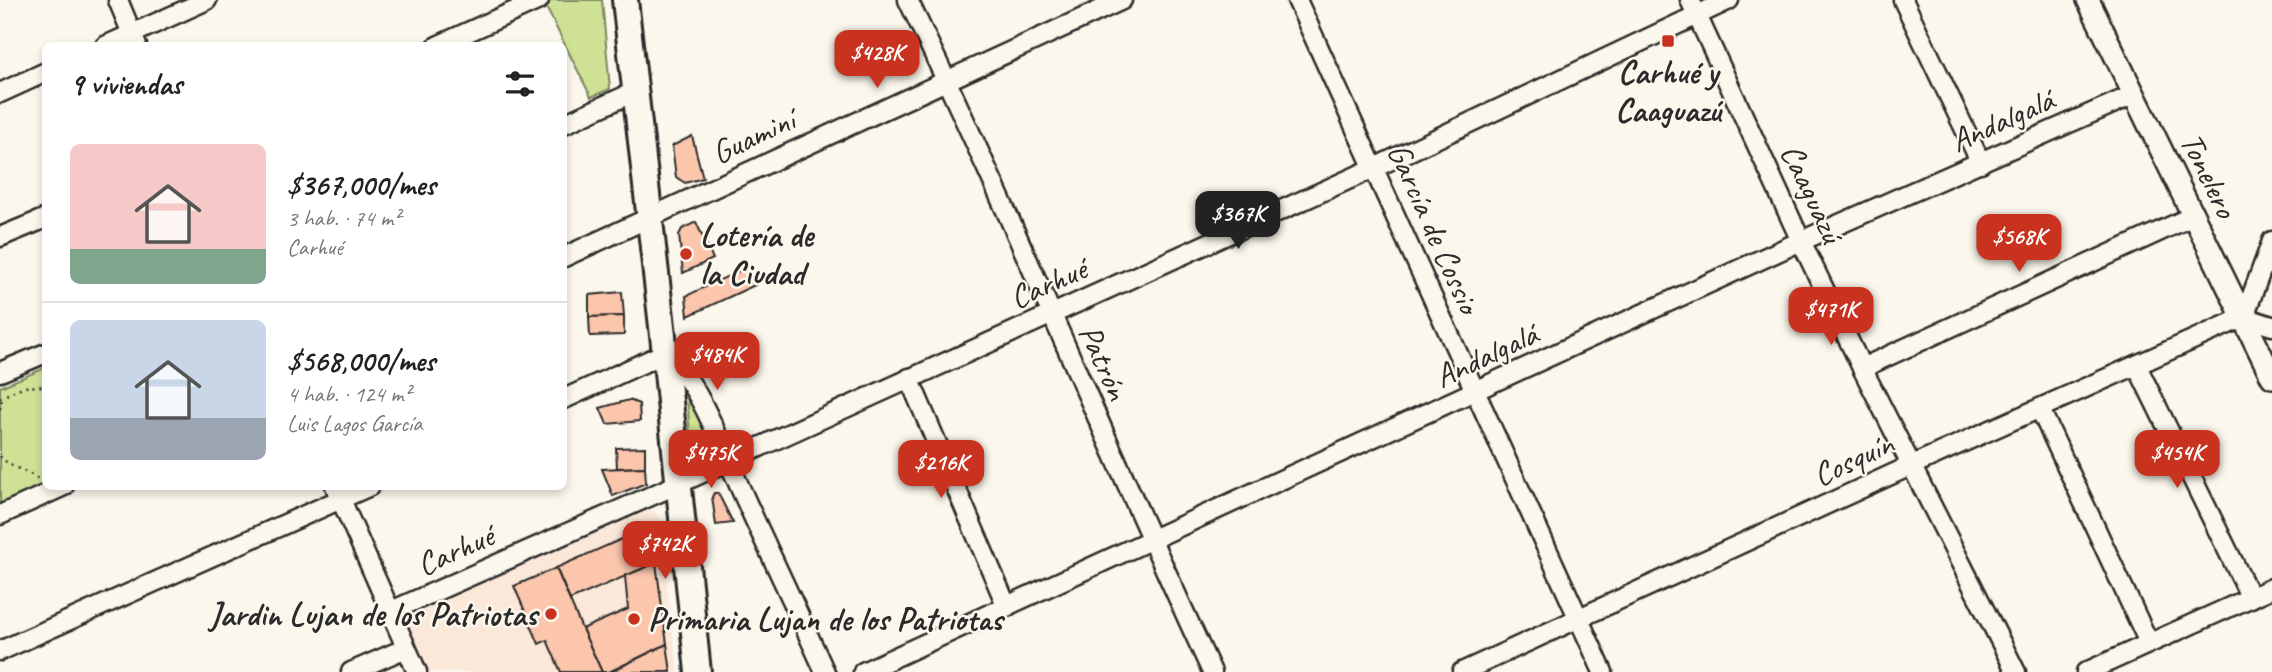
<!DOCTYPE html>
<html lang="es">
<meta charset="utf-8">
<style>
:root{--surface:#fff;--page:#f6f6f6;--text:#222;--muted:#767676;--line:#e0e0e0;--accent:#c8321e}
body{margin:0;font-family:Caveat,sans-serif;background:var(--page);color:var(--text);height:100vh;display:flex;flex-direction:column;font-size:26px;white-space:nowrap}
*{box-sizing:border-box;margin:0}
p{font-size:23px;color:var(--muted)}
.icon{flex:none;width:38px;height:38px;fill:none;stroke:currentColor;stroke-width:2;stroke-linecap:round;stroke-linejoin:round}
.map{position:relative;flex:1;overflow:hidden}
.side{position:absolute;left:42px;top:42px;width:525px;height:448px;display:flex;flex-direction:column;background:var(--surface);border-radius:10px;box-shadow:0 4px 10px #0003}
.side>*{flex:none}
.price{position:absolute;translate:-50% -60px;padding:0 16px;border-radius:14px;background:var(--accent);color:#fff;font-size:23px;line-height:46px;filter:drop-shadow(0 2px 4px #0008)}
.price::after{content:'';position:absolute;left:50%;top:42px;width:21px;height:16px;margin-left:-10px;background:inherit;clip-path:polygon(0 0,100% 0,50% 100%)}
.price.selected{background:#222;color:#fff}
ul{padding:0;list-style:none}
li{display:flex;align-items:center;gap:21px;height:175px;padding:0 28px}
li+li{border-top:2px solid var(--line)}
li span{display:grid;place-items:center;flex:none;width:196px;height:140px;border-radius:10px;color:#555}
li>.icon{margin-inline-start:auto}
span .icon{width:84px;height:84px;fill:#fffc;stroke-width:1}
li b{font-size:30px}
h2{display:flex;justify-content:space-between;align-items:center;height:84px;padding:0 28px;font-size:30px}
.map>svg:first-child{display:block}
</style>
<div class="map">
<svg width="2272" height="672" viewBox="0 0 2272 672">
<rect width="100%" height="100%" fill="#fbf7ec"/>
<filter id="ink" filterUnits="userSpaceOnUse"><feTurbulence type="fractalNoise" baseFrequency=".0143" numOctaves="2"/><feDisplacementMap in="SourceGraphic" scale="14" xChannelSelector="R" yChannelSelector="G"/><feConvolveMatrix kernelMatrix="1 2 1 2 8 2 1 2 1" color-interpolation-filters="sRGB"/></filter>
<g filter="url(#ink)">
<!-- built -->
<polygon fill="#fbe8d9" points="642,508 655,512 658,517 678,672 428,672 408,631 408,621 413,610"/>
<!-- green -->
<g fill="#cee195" stroke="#7c8660" stroke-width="2">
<polygon points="552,0 602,0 610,89 591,97 544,3"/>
<polygon points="45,368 45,485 0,505 0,387"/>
<polygon points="687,394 718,455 692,467"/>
</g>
<!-- building -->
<g fill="#fbc6ac" stroke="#2b2b2b" stroke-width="2">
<polygon points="692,136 703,178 685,183 676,177 672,146"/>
<polygon points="696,222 713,259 683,273 679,235 682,229"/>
<polygon points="747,267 755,285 688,316 686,296"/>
<polygon points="622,292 624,316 589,317 589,295"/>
<polygon points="624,316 624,335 590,336 589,317"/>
<polygon points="629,400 639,404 640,421 607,424 600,408"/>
<polygon points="645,447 645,467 617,468 616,448"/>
<polygon points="645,467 646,483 613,496 602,469"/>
<polygon points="714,493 718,493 733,523 716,525 712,497"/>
<polygon points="642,530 656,563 570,600 556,568"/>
<polygon points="656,563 667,644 609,672 602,672 582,629 628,609 625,576"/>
<polygon points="556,568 582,629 602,672 561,672 547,640 539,644 514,586"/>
<polygon points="667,644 671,672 613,672 612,671"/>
</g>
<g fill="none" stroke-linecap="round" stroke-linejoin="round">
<!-- minor casing -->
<g stroke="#2b2b2b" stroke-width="23">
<g id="minor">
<polyline points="118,0 137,46"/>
<path d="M 908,0 C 1015,221 1108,449 1212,672"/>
<polyline points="1297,0 1603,672"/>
<polyline points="1690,0 1801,241 1862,368 2016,672"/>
<polyline points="1903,0 1981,163"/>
<polyline points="105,46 207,0"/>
<polyline points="437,46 539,0"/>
<polyline points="0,93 46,72"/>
<polyline points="564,124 634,92"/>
<polyline points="0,237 46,218"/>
<polyline points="564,257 1122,0"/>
<polyline points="2244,317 2272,241"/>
<polyline points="2137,366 2251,598"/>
<polyline points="1862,368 2193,216"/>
<polyline points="0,372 46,353"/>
<polyline points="909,378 1007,607"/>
<path d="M 564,399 L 665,353 C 700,382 723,451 742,492 C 769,552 798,612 825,672"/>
<polyline points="2040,409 2149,643"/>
<polyline points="335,486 417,672"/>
<polyline points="0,515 64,486"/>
<polyline points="389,612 678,484 1374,168 1729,0"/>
<polyline points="0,651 370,486"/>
<polyline points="351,672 406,648"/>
<polyline points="863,672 1801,241 2135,94"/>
<polyline points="1462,672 1910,466 2244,317 2272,326"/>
<polyline points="2086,672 2272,588"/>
</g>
</g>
<!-- tertiary casing -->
<g stroke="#2b2b2b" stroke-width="26">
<polyline id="tertiary" points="2088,0 2272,377"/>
</g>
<!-- secondary casing -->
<g stroke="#2b2b2b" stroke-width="30">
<polyline id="secondary" points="625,0 665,353 698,672"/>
</g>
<!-- path -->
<g stroke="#2b2b2b" stroke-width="2.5" stroke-dasharray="2 5" stroke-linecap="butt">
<polyline points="0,398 22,387 46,386"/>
<polyline points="0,409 2,398"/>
<path d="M 0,456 C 10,468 26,470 38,479"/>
</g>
<!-- minor -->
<use href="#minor" stroke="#fbf7ec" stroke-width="18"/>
<!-- tertiary -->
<use href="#tertiary" stroke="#fbf7ec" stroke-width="21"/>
<!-- secondary -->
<use href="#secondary" stroke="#fbf7ec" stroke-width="24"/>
</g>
</g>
<!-- markers -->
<g fill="#c8321e" stroke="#fbf7ec" stroke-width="2.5">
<rect x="1661" y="34" width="14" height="14" rx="3.5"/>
<circle cx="686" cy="254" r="7"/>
<circle cx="551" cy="614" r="7"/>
<circle cx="634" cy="619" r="7"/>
</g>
<g text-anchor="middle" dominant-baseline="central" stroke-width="5" stroke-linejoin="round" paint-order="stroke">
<!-- poi labels -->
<g font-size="33" font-weight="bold" fill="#2b2b2b" stroke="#fbf7ec" text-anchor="start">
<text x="1668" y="72" text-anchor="middle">Carhué y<tspan x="1668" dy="38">Caaguazú</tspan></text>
<text x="700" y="235">Lotería de<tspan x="700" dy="38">la Ciudad</tspan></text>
<text x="537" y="614" text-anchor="end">Jardin Lujan de los Patriotas</text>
<text x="648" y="619">Primaria Lujan de los Patriotas</text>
</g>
<!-- street labels -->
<g font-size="33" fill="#2b2b2b" stroke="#fbf7ec">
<text transform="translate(2002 120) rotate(-24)">Andalgalá</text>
<text transform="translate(753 136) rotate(-25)">Guaminí</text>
<text transform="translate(2209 175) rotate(64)">Tonelero</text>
<text transform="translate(1812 193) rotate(65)">Caaguazú</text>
<text transform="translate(1434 228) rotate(66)">García de Cossio</text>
<text transform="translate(1048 283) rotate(-24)">Carhué</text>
<text transform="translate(1486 355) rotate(-25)">Andalgalá</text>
<text transform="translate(1104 362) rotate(66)">Patrón</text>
<text transform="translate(1853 459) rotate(-25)">Cosquín</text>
<text transform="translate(455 550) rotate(-24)">Carhué</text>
</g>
</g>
</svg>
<b class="price" style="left:877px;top:90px">$428K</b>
<b class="price selected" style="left:1238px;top:251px">$367K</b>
<b class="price" style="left:2019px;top:274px">$568K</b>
<b class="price" style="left:1831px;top:347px">$471K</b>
<b class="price" style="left:717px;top:392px">$484K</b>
<b class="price" style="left:711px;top:490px">$475K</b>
<b class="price" style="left:2177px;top:490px">$454K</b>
<b class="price" style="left:941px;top:500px">$216K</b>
<b class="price" style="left:665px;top:581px">$742K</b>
<section class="side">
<h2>9 viviendas<svg class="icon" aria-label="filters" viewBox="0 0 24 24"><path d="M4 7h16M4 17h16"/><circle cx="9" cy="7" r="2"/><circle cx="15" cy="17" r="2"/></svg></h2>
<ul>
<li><span style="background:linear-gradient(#f6c9c9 75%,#7fa58c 0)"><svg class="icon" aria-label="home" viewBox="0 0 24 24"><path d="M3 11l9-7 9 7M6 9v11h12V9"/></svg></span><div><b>$367,000/mes</b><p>3 hab. · 74 m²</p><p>Carhué</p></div></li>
<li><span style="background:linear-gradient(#c9d6e8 70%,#9aa5b1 0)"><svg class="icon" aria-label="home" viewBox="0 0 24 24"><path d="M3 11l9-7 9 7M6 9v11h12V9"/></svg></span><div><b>$568,000/mes</b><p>4 hab. · 124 m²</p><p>Luis Lagos García</p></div></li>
</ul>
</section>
</div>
